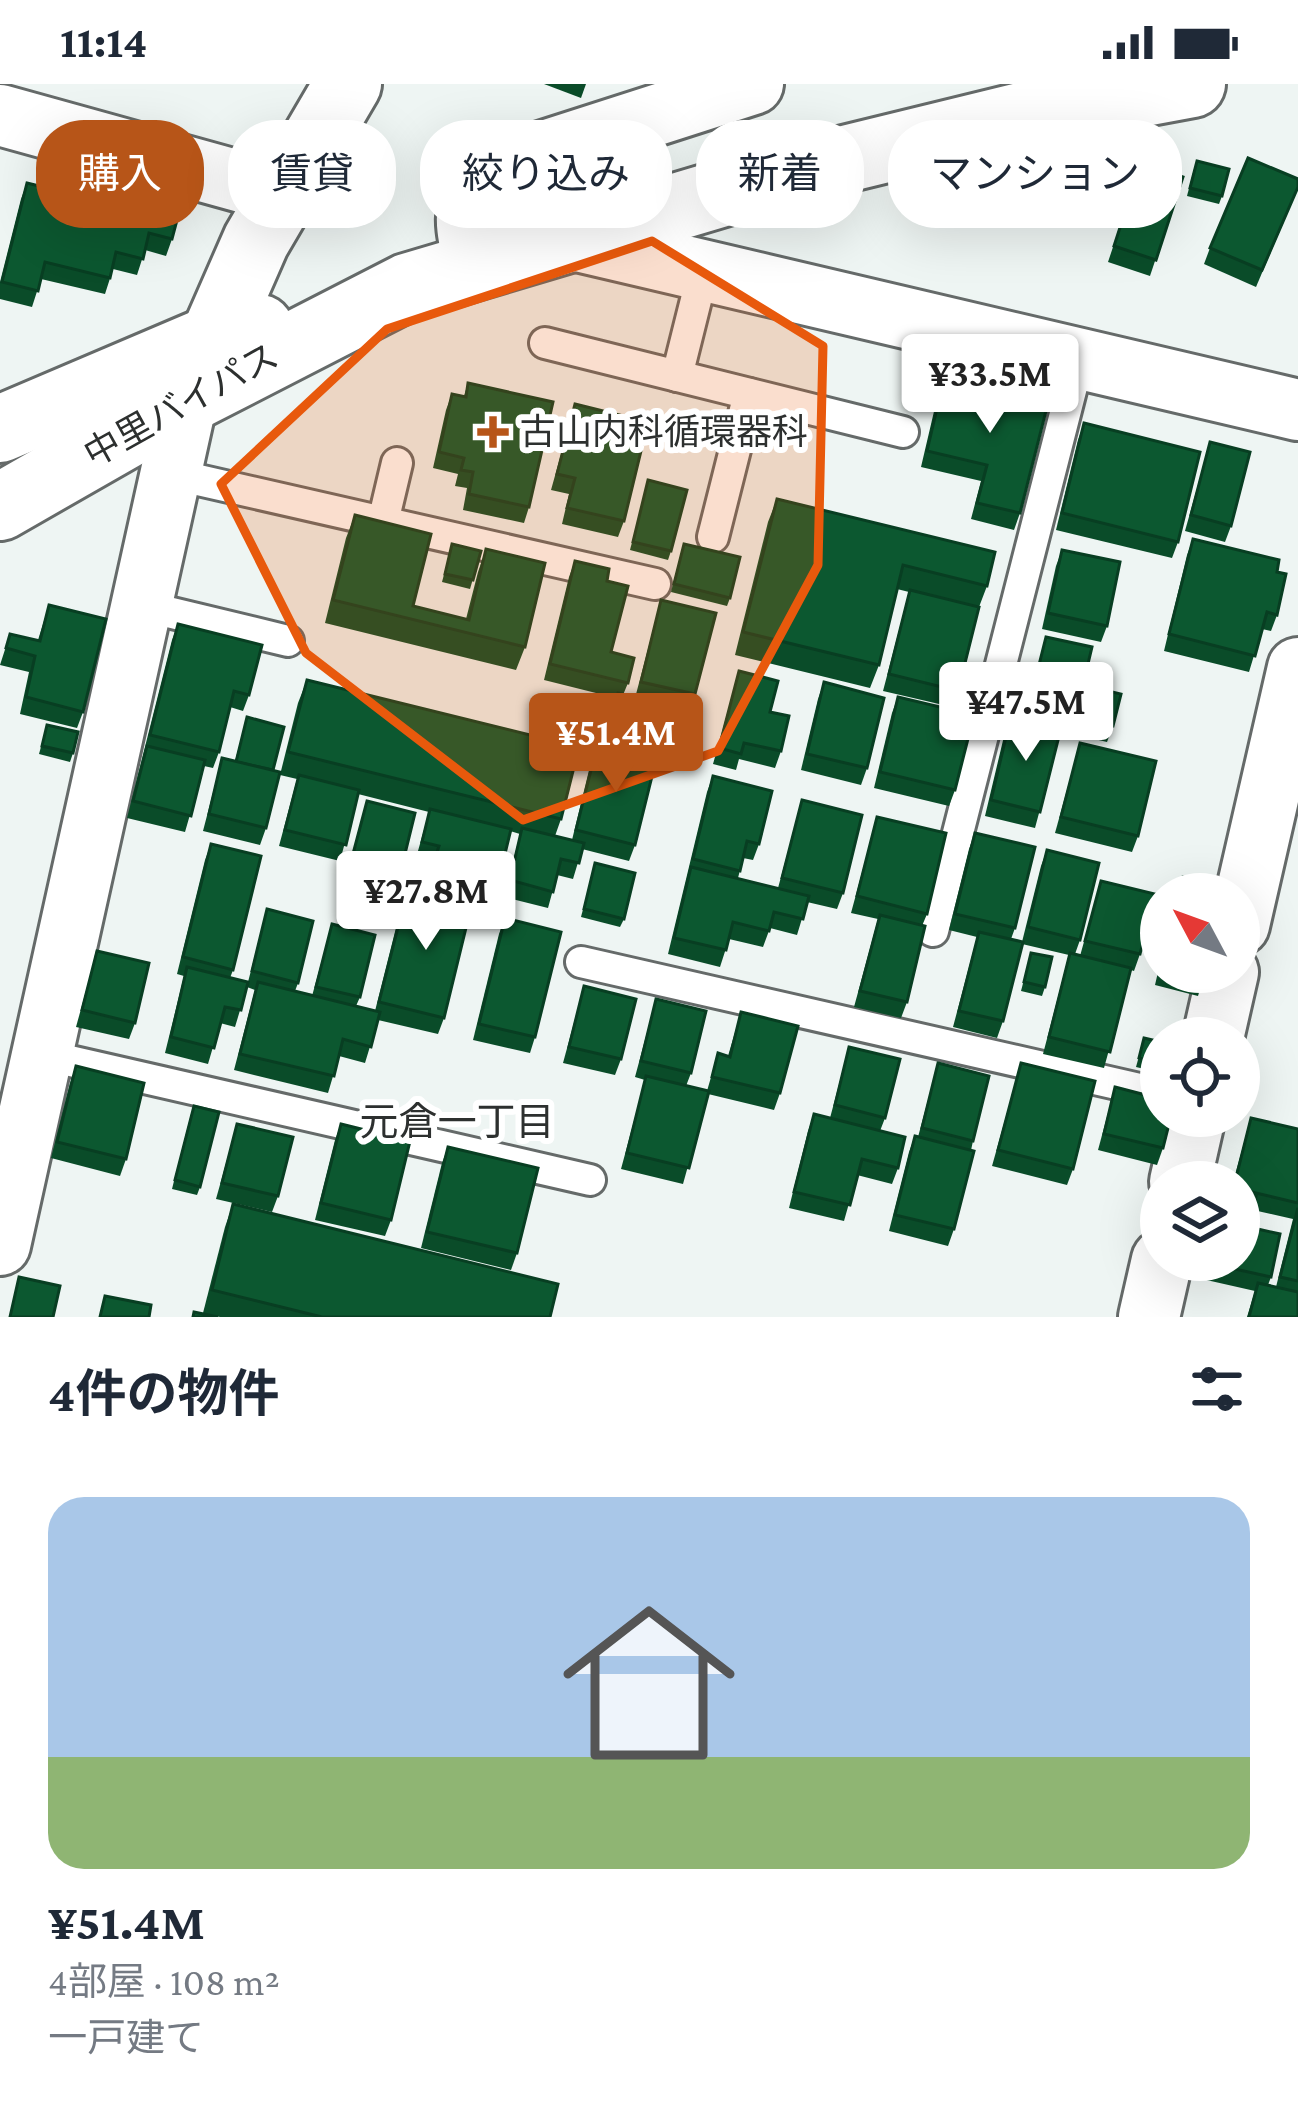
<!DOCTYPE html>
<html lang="ja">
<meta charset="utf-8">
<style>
:root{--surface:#fff;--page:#f6f6f7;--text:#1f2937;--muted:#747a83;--line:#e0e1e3;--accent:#b75518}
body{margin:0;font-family:"Crimson Pro","Noto Sans JP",serif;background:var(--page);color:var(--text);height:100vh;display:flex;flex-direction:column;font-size:45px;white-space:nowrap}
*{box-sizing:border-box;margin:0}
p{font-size:39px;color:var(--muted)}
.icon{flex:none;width:66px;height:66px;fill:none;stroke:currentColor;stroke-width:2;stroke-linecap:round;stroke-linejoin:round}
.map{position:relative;height:1233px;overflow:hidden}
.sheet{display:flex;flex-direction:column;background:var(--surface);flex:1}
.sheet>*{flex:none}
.hud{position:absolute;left:36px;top:36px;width:1227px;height:108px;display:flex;gap:24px}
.needle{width:78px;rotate:311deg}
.buttons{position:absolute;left:1140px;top:789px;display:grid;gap:24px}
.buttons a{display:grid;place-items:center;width:120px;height:120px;border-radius:50%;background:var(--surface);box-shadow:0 12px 48px #0002;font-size:60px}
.price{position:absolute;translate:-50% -102px;padding:0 27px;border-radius:12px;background:#fff;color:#222;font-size:39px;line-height:78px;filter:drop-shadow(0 3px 6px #0008)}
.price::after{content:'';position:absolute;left:50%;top:72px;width:36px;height:27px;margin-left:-18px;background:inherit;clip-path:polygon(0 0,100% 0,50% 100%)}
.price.current{background:var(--accent);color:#fff}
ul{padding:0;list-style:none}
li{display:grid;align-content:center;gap:24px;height:636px;padding:0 48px}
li+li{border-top:3px solid var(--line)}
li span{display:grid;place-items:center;height:372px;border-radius:36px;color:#555}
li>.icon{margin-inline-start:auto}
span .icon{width:216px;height:216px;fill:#fffc;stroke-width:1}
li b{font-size:51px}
h2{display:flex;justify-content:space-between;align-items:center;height:144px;padding:0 48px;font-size:51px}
.tag{padding:0 42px;border-radius:48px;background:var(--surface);box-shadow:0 12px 48px #0002;font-size:42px;line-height:108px}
.tag.current{background:var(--accent);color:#fff}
.status{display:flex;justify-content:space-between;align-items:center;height:84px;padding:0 60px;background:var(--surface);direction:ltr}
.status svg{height:33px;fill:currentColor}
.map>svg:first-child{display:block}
</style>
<div class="status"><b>11:14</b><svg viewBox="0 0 49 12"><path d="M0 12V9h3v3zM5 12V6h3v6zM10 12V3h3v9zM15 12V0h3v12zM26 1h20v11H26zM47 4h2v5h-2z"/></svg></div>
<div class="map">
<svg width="1298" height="1233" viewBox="0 0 1298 1233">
<rect width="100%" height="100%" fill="#eef5f3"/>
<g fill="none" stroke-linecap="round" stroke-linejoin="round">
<!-- service casing -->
<g stroke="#656a69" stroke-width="36">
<g id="service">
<polyline points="545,259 903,348"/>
<polyline points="677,292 703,188"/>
<polyline points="172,390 655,500"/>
<polyline points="383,438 397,379"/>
<polyline points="713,453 749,310"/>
<polyline points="143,522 288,557"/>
<polyline points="933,847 1079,275"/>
<polyline points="581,878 1161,1010"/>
<polyline points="44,971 590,1096"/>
</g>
</g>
<!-- minor casing -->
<g stroke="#656a69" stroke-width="66">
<g id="minor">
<polyline points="0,31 285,110"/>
<polyline points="561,153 1298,326"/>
<path d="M 474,181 C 463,127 459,116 504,80 L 753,0"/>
<polyline points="1239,841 1298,584"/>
<polyline points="1213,954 1228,888"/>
<polyline points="1180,1098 1195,1032"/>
<polyline points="0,1161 187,316"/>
<polyline points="1149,1233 1162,1176"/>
</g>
</g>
<!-- tertiary casing -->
<g stroke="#656a69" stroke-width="72">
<g id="tertiary">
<polyline points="200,285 256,157 348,0"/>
<polyline points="0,345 214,254 260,244"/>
<polyline points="0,423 187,316 407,203 800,86 1025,31 1192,0"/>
</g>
</g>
<!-- service -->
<use href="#service" stroke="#fff" stroke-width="30"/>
<!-- minor -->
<use href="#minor" stroke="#fff" stroke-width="60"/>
<!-- tertiary -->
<use href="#tertiary" stroke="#fff" stroke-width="66"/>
</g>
<!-- wall -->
<g fill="#0a4c29" fill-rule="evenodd">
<polygon points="544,0 586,0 581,14"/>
<polygon points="1141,79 1183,93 1150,192 1108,178"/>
<polygon points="1194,85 1222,112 1219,120 1187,112"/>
<polygon points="27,99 172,155 166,172 145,166 137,191 113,185 105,210 41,195 32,223 0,215 0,198 21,115"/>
<polygon points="1298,104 1256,203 1204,180 1210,164"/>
<polygon points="945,290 1020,429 1014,446 971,435 981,397 921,383 939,306"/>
<polygon points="468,299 529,423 524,439 463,426 467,404 455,402 458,390 433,384 446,326 452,310 464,312"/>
<polygon points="575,320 624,437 618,453 562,440 569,410 551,406"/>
<polygon points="1084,339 1178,458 1172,474 1056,446 1078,356"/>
<polygon points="1210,358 1231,442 1225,458 1185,447"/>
<polygon points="648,396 671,467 668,476 630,466"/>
<polygon points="777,415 987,502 979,523 952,623 883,607 909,508 897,505 879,581 870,604 735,571 768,438"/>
<polygon points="355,431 413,522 466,535 478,488 486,465 525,563 516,586 325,539 346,454"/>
<polygon points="1193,455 1277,488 1277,531 1271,547 1262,545 1249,588 1164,567 1187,471"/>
<polygon points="452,460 481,467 470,505 442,498"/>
<polygon points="1062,466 1107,542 1101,558 1042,545 1056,482"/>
<polygon points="681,469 730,514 727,522 671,508"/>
<polygon points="575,477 607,497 611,568 628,599 623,611 635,614 661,516 695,610 689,627 686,671 680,687 655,681 635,761 629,777 582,765 573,795 557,791 548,824 504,813 520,750 510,747 497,794 487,792 482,806 428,794 433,778 416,774 429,728 358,710 340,777 279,762 297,695 280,691 298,619 307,596 561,735 555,752 572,756 591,678 597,662 602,663 616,614 544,596 569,493"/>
<polygon points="49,521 83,628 77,644 20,630 29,588 0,581 10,550 38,556"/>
<polygon points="178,540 249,611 243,627 230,623 219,668 213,684 204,682 185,748 127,734 172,556"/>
<polygon points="1046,553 1113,642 1107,658 1061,647 1035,744 985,732 1005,648 1011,632 1024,635"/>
<polygon points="739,587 770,628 781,667 775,684 739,675 736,686 713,680"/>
<polygon points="824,598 867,684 861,701 801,686 818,615"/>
<polygon points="898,613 955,706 949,722 874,704 892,629"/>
<polygon points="247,633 273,686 266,744 260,761 203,747 222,674 235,677"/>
<polygon points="47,641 73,669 70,678 39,670"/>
<polygon points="1080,659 1138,752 1132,768 1055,749"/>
<polygon points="713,692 759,760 753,776 743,774 738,794 778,804 802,716 843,809 837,825 807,818 797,851 770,844 763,863 729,855 720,883 668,870 707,708"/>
<polygon points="367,717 402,782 399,791 350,778"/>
<polygon points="877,733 927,830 922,842 907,918 901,934 854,923 878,835 851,829"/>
<polygon points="975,749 1015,844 1011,855 1022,858 1041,782 1047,766 1080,856 1075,870 1080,872 1101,797 1140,870 1134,887 1131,886 1104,984 1043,970 1069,871 1022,860 1003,937 997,954 953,943 977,853 949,846 969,765"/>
<polygon points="211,760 233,886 230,894 248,898 267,825 298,899 295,907 312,912 332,840 360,913 356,922 375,927 402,820 408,804 444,934 438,950 378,936 365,979 339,972 328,1009 234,986 255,906 247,903 235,943 220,939 208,980 165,969 184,892 177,890 205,776"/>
<polygon points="595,779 624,835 620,843 581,833"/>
<polygon points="505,834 535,953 530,969 473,956 499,850"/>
<polygon points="97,867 135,939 129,955 76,943"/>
<polygon points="1031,869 1045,903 1042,912 1021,907"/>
<polygon points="1161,875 1161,888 1205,888 1198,912 1155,901"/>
<polygon points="584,902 621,975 615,991 563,979"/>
<polygon points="656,915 691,989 686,1002 707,1007 718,969 728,972 741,928 780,1009 774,1026 708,1010 683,1100 621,1085 645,996 635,993"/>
<polygon points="1144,954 1161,958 1161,989 1136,983"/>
<polygon points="849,963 885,1034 880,1047 898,1084 892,1100 857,1091 844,1137 789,1124 808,1047 814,1030 830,1034"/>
<polygon points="938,979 973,1057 954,1145 948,1162 889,1147 909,1068 915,1052 918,1053"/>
<polygon points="1021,979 1073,1085 1067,1101 992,1082"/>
<polygon points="76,982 126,1075 120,1092 51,1074 70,999"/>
<polygon points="1115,1003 1163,1064 1157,1081 1098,1066"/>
<polygon points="191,1030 200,1103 197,1111 172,1105"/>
<path d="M 1251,1034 L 1298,1045 L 1298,1233 L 1247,1233 L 1255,1207 L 1202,1195 L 1206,1176 L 1239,1176 L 1239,1098 L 1233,1098 ZM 1253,1126 L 1293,1135 L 1276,1203 L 1268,1201 L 1271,1193 L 1249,1143 Z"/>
<polygon points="237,1040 278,1112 272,1128 216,1115"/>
<polygon points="341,1040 391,1136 385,1152 315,1136 335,1056"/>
<polygon points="448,1063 517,1169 511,1186 421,1164 442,1079"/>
<polygon points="233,1120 550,1233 220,1233 203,1229 225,1143"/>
</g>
<!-- building -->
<g fill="#0c5830" stroke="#083e22" stroke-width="3">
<polygon points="1248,74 1298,95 1298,103 1262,186 1210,164"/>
<polygon points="1197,77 1229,85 1222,112 1190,104"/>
<polygon points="1141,79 1183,93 1156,176 1114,162"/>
<polygon points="27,99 177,136 172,155 149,149 143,175 116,168 110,194 45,178 38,207 2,198"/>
<polygon points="945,290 1049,315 1020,429 977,419 987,381 927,367"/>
<polygon points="468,299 553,318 529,423 469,410 473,388 461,386 464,374 439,368 452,310 466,313"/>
<polygon points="575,320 648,338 624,437 567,424 575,394 557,390"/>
<polygon points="1084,339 1200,368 1178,458 1062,429"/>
<polygon points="1210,358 1250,368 1231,442 1191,431"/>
<polygon points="648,396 687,406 671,467 633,458"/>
<polygon points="777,415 995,468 987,502 903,481 879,581 743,548"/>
<polygon points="355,431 431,450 413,522 469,536 486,465 545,479 525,563 333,516"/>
<polygon points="1193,455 1279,476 1277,488 1286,490 1277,531 1267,528 1255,572 1169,550"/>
<polygon points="452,460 481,467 473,496 445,490"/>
<polygon points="684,460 740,473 730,514 674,500"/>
<polygon points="1062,466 1120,478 1107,542 1048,529"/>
<polygon points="575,477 609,485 607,497 628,502 611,568 634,574 628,599 550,580"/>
<polygon points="910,506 979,523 958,607 889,590"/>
<polygon points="661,516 716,529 695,610 641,598"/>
<polygon points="49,521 106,535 83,628 26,613 35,572 6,564 10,550 40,557"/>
<polygon points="178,540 262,561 249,611 234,607 219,668 150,651"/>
<polygon points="1046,553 1092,563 1083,601 1121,610 1113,642 1029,621"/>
<polygon points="739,587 778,597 770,628 789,632 781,667 744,659 741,670 719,664"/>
<polygon points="307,596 579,663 561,735 288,668"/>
<polygon points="824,598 884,614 867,684 807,670"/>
<polygon points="618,609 696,629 686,671 607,652"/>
<polygon points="898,613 974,631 955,706 880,688"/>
<polygon points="1011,632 1061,644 1040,728 991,716"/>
<polygon points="247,633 284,643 273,686 236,678"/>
<polygon points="47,641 78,648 73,669 42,662"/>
<polygon points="1080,659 1156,677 1138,752 1061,733"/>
<polygon points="147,662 205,676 191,732 133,717"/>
<polygon points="597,662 656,676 635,761 576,746"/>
<polygon points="222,674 280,688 266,744 209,730"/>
<polygon points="299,691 359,706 346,761 285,746"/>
<polygon points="713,692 772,707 759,760 747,757 740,787 693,775"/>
<polygon points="802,716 862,731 843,809 782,794"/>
<polygon points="367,717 415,729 402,782 353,770"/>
<polygon points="430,725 511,745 503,778 492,776 488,790 434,777 439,762 422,758"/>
<polygon points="877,733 946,749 927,830 857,812"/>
<polygon points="522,744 584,759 579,779 561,775 553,808 510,796"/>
<polygon points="975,749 1035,763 1015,844 955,830"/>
<polygon points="211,760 261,772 233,886 183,873"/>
<polygon points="1047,766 1099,779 1080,856 1028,843"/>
<polygon points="595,779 635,789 624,835 584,825"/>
<polygon points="691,783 809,812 803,835 774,828 769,847 733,838 726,866 674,854"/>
<polygon points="1183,793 1226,803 1224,810 1179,810"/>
<polygon points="1101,797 1155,810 1140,870 1085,857"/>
<polygon points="408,804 472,819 444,934 379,918"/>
<polygon points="267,825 313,837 298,899 252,887"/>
<polygon points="880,831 925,842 907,918 860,907"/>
<polygon points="505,834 561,848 535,953 479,940"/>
<polygon points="332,840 375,851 360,913 316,903"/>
<polygon points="979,848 1023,858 1003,937 959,927"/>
<polygon points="97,867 149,879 135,939 82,926"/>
<polygon points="1031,869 1052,873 1045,903 1024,898"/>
<polygon points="1070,869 1131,884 1110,968 1049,953"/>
<polygon points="187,883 248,898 241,926 225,923 214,964 171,953"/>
<polygon points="1174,888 1205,888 1204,896"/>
<polygon points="258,898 380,928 371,963 343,955 334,992 240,970"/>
<polygon points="584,902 636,915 621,975 569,963"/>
<polygon points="656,915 706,927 691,989 641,977"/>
<polygon points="741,928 798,942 780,1009 712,993 718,969 730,973"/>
<polygon points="1144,954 1161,958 1161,980 1139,974"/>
<polygon points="849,963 900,975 885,1034 835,1021"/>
<polygon points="938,979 989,992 973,1057 922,1044"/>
<polygon points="1021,979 1095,997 1073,1085 998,1066"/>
<polygon points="76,982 144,999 126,1075 57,1058"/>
<polygon points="646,992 709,1007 689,1084 627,1069"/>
<polygon points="1115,1003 1161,1015 1161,1032 1171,1032 1163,1064 1104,1050"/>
<polygon points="194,1022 219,1028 200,1103 175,1096"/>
<polygon points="814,1030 905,1053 898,1084 862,1075 850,1121 794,1108"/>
<polygon points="1251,1034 1298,1045 1298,1119 1239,1105 1239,1098 1235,1098"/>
<polygon points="237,1040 293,1053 278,1112 222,1099"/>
<polygon points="341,1040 410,1057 391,1136 321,1119"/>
<polygon points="915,1052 974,1067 954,1145 895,1131"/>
<polygon points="448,1063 538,1084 517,1169 427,1148"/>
<polygon points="1239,1108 1256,1112 1249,1143 1280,1150 1271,1193 1208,1179 1209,1176 1239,1176"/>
<polygon points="233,1120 558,1200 550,1233 322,1233 212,1206"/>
<polygon points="1298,1124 1298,1197 1280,1193"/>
<polygon points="19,1193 60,1202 53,1233 10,1233"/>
<polygon points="1258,1199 1298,1208 1298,1233 1249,1233"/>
<polygon points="105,1212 151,1221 149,1233 100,1233"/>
<polygon points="194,1228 218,1233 193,1233"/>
</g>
<!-- marked area -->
<path fill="#e8590c" fill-opacity="0.2" stroke="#e8590c" stroke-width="9" stroke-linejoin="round" d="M 652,157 L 823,262 L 818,481 L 718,667 L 523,736 L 306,569 L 221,400 L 387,245 Z"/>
<!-- markers -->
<path fill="#b75518" stroke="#fff" stroke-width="4.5" d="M487 330h12v12h12v12h-12v12h-12v-12h-12v-12h12z"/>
<g text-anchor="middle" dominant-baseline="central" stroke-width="12" stroke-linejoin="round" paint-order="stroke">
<!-- street labels -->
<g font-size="36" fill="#2d302f" stroke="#fff">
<text transform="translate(181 321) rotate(-29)">中里バイパス</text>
</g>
<!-- poi labels -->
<g font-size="36" fill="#2d302f" stroke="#fff" text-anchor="start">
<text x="520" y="348">古山内科循環器科</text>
</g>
<!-- neighbourhood labels -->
<g font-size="39" fill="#2d302f" stroke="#fff">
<text x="457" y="1037">元倉一丁目</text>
</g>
</g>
</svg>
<div class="buttons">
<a><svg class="needle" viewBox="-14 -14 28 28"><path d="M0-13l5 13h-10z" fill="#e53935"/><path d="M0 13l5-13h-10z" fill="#747a83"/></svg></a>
<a><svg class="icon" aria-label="locate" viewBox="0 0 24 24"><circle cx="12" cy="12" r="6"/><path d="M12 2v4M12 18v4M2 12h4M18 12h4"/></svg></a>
<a><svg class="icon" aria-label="layers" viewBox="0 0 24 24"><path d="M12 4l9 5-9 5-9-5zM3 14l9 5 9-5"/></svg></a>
</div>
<b class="price" style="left:990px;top:352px">¥33.5M</b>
<b class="price" style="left:1026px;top:680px">¥47.5M</b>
<b class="price current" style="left:616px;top:711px">¥51.4M</b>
<b class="price" style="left:426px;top:869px">¥27.8M</b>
<div class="hud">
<a class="tag current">購入</a>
<a class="tag">賃貸</a>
<a class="tag">絞り込み</a>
<a class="tag">新着</a>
<a class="tag">マンション</a>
</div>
</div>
<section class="sheet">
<h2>4件の物件<svg class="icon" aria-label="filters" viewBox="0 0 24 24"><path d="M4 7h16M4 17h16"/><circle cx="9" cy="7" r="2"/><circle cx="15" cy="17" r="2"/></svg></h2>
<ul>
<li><span style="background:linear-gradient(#a9c7e8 70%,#8fb573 0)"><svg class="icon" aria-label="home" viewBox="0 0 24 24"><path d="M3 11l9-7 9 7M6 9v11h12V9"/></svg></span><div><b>¥51.4M</b><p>4部屋 · 108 m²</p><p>一戸建て</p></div></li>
</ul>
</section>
